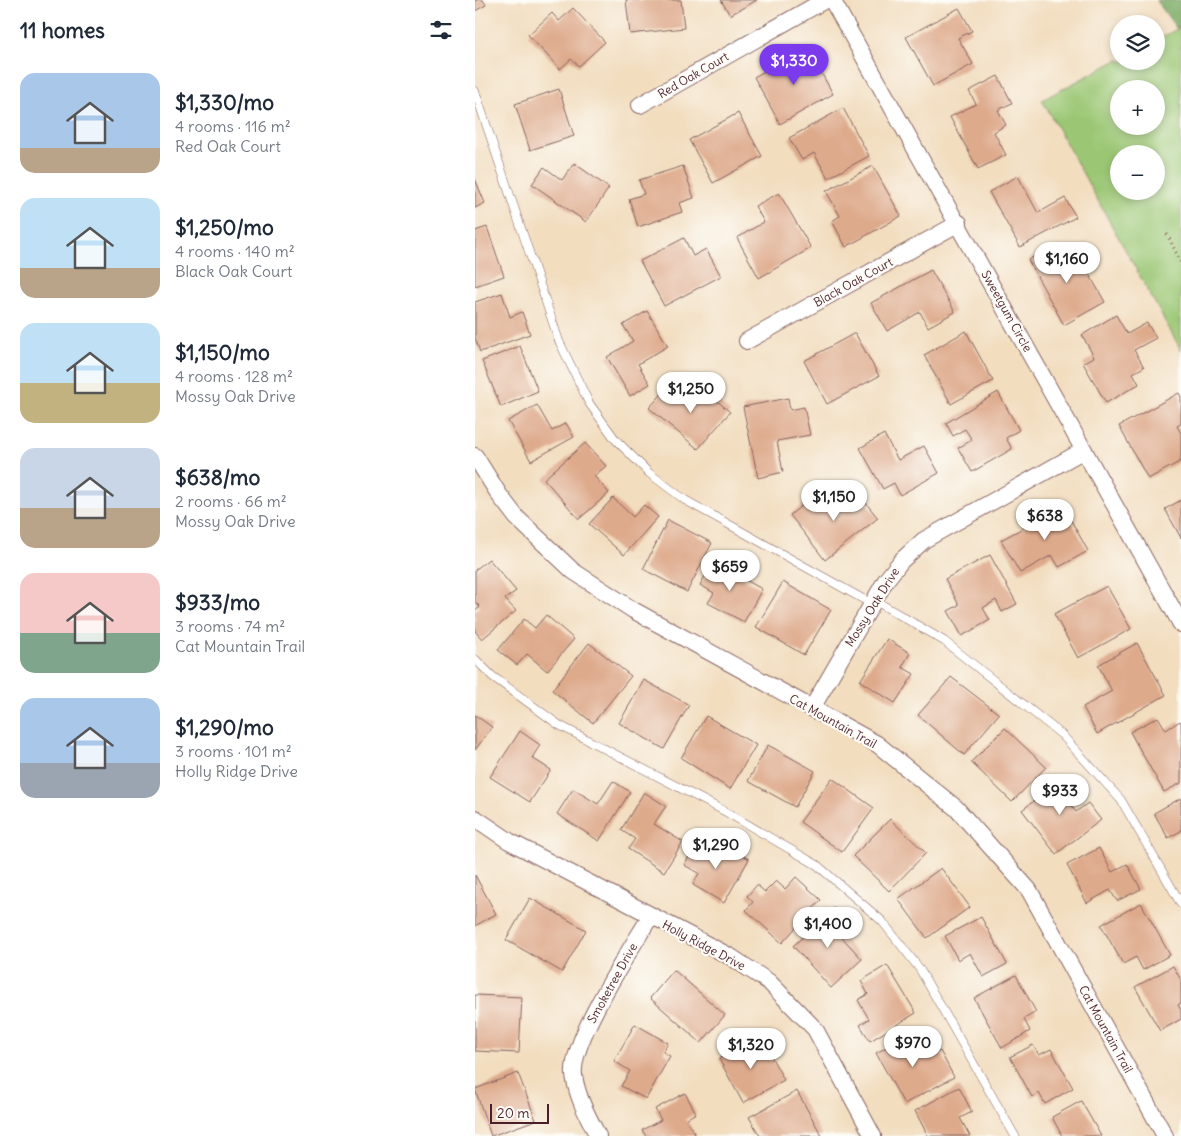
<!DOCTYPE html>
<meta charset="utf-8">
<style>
:root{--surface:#fff;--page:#f2f2f3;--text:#1f2937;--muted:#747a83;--accent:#7c3aed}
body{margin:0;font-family:Delius,sans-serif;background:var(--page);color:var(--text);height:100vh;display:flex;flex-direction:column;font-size:19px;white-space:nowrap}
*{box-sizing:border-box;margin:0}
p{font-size:16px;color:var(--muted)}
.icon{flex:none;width:28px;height:28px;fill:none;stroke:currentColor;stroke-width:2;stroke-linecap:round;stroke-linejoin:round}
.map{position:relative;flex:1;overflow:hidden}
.side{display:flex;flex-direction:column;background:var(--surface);width:475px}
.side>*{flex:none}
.controls{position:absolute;left:635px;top:15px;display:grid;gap:10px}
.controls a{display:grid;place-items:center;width:55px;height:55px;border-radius:50%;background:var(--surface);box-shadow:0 2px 8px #0003;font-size:25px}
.scale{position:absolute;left:15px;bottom:12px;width:59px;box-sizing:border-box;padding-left:5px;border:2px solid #4a1f2b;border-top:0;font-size:14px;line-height:18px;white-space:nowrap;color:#4a1f2b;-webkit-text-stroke:4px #fdfcf7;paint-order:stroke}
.price{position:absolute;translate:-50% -42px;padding:0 11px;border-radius:18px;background:#fff;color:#222;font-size:16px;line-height:32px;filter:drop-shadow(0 1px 2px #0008)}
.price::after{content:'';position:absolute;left:50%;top:30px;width:15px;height:11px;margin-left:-8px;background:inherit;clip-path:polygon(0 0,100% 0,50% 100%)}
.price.selected{background:var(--accent);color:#fff}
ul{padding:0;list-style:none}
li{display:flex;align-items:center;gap:15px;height:125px;padding:0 20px}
li span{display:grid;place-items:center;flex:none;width:140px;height:100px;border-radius:15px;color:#555}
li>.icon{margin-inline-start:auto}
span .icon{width:60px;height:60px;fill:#fffc;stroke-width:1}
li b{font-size:21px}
h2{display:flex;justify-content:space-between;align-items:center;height:60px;padding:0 20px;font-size:21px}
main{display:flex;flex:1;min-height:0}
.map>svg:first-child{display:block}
</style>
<main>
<section class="side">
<h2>11 homes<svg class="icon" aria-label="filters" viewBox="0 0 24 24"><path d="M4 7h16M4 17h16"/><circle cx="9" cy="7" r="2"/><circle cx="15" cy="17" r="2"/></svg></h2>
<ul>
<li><span style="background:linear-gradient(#a9c7e8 75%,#b9a48a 0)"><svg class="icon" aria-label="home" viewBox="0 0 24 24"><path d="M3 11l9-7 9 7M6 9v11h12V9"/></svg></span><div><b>$1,330/mo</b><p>4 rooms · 116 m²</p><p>Red Oak Court</p></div></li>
<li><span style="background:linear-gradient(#bfe0f5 70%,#b9a48a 0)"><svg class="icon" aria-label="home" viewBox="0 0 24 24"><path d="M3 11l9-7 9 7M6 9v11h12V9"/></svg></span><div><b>$1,250/mo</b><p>4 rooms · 140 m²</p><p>Black Oak Court</p></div></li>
<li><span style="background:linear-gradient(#bfe0f5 60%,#c2b280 0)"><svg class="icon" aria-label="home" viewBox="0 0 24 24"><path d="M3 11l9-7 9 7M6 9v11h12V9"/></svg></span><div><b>$1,150/mo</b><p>4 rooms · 128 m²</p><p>Mossy Oak Drive</p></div></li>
<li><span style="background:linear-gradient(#c9d6e8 60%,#b9a48a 0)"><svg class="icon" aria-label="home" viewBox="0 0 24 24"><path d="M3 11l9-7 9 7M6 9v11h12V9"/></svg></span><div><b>$638/mo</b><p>2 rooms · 66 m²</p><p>Mossy Oak Drive</p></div></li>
<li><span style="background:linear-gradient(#f6c9c9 60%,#7fa58c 0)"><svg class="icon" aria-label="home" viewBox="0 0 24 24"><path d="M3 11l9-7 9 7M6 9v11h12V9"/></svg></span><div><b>$933/mo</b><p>3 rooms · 74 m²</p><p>Cat Mountain Trail</p></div></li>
<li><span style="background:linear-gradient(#a9c7e8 65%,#9aa5b1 0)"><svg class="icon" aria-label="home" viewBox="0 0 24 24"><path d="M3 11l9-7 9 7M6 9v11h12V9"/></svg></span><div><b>$1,290/mo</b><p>3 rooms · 101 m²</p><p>Holly Ridge Drive</p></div></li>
</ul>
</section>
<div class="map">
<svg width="706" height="1136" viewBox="0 0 706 1136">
<rect width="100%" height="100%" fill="#fdfcf7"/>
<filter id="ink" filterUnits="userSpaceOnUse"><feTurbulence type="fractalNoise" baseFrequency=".02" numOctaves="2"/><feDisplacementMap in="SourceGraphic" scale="10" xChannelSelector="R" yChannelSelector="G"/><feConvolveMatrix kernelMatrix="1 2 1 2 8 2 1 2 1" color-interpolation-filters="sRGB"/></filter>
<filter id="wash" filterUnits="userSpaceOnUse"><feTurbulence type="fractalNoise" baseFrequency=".0096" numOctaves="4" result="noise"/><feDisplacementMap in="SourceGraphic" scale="20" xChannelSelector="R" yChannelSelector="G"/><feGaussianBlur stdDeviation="1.12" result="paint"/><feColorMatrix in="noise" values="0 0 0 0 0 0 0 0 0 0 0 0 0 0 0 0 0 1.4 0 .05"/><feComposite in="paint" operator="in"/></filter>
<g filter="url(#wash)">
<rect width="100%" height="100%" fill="#f2ddbf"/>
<!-- green -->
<path fill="#9bc774" stroke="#727350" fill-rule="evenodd" d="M 706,27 L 706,350 L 567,100 L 644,59 L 644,61 L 681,61 L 681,40 ZM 644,89 L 681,89 L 681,126 L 644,126 ZM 644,154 L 681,154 L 681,191 L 644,191 Z"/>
<!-- forest -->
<polygon fill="#7cac66" stroke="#636648" points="681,0 706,0 706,27 702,29"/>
<g id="blocks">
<!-- building -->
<g fill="#deaa8c">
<polygon points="0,0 8,0 11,5 0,11"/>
<polygon points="151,0 206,0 209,28 155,34"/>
<polygon points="246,0 282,0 255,15"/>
<polygon points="98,8 130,42 104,66 96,59 85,69 53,35 77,13 84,21"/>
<polygon points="484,8 497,31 483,38 498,64 458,86 431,37"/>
<polygon points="332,47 358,94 305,124 279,77"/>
<polygon points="523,76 537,103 523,110 531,125 519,132 531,155 503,169 475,117 501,104 494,91"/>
<polygon points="84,89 99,136 55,150 40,104"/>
<polygon points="368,108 394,156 353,178 339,153 327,160 314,138"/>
<polygon points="263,113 287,156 238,183 214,140"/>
<polygon points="99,163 134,188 111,222 57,184 69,167 87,180"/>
<polygon points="208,166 219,198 204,203 207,212 163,227 154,199 169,194 164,180"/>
<polygon points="398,166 426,216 371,247 357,221 365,216 351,191"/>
<polygon points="543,176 563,213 590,198 601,217 545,247 514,192"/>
<polygon points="0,179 10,203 0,208"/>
<polygon points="304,193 336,248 284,278 262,238 289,222 280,206"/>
<polygon points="12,227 29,276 0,286 0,231"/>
<polygon points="209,238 218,256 231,249 246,276 189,306 165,261"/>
<polygon points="578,246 586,259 601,251 630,302 589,325 553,260"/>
<polygon points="456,270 480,312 453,327 445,312 412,331 396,303"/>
<polygon points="27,293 35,317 47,312 55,334 5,352 0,338 0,302"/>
<polygon points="172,311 193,346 163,364 175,384 155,396 132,357 158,341 148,325"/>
<polygon points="641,315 652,334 672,323 681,338 659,350 669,367 658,373 664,384 631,403 608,363 619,357 607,335"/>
<polygon points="491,331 518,381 476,404 449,355"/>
<polygon points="380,333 404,376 352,404 329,361"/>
<polygon points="45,346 63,391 26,407 7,361"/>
<polygon points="225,386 255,412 223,449 174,408 193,387 211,402"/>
<polygon points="523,392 544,430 531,438 537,449 497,472 483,448 497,440 490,429 478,436 471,423"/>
<polygon points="704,393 706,397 706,424 702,426 706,433 706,461 673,479 644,426"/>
<polygon points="313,398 315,410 329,407 335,435 302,441 308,472 283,478 268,407"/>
<polygon points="62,405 77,431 91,423 99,437 56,461 33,421"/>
<polygon points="409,434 423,460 449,446 464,473 425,495 419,483 408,489 385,448"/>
<polygon points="110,443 131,466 119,476 134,493 104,519 69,479"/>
<polygon points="377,486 403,518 350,560 315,515 336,498 346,511"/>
<polygon points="138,498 158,517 169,505 183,517 149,555 114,524"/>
<polygon points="706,500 706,538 690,509"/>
<polygon points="588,506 613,551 584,567 577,555 545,573 526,540"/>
<polygon points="193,520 237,543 212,592 168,569"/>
<polygon points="515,555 542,604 527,612 521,600 508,608 515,620 487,636 473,611 484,605 470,579"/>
<polygon points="14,559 41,591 30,599 41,611 7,639 0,631 0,611 5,607 0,602 0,570"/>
<polygon points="238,562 287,589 269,622 233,603 239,593 225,585"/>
<polygon points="308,582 356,610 329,655 281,627"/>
<polygon points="632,586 656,629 603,658 579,614"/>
<polygon points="71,615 99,639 72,671 52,654 42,665 23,650 49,619 60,628"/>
<polygon points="412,639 435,653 427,667 439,674 420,703 385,681"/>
<polygon points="114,643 156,676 118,723 77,690"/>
<polygon points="662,643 691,695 622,734 608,707 637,691 623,665"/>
<polygon points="476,677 524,714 489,755 443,715"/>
<polygon points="169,680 214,705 189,749 144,723"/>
<polygon points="0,715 17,727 0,750"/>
<polygon points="231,716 281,745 255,789 206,758"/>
<polygon points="683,717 691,730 705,721 706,723 706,783 689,792 655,732"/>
<polygon points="530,728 571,767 537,802 496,762"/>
<polygon points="45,731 65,745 57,758 76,770 55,802 15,777"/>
<polygon points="293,745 340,771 320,807 273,781"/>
<polygon points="593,775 602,787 590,797 601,812 613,803 626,820 581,854 547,810"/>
<polygon points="357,778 399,808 367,852 325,822"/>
<polygon points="138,781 155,792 124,841 82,814 98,789 123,804"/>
<polygon points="169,792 191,806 179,824 208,842 189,872 153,849 160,839 146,830"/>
<polygon points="706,798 706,831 693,838 679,813"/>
<polygon points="415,819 451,853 414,891 378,856"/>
<polygon points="222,843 241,854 247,844 274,859 249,903 218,885 224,873 209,865"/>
<polygon points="624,848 637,872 652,864 666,889 642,901 635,890 612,903 592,865"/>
<polygon points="466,868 495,907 452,938 423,899"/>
<polygon points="0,875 21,914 0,926"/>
<polygon points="321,877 346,900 307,943 271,910 278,902 272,896 282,885 290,892 301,881 310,889"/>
<polygon points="55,898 111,930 87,972 31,940"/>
<polygon points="666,903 695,955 668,970 661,957 648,964 626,925"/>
<polygon points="359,908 374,925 364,934 387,959 356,988 318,946"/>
<polygon points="506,917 532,964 508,977 495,953 483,960 470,936"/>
<polygon points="412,965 441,1013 395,1041 385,1025 394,1019 383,1000 393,994 386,981"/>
<polygon points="698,966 706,980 706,1003 703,1005 706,1010 706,1019 685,1031 660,987"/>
<polygon points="199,970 250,1015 226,1043 175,998"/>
<polygon points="541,975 561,1012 549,1019 555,1031 527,1048 499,998"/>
<polygon points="0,995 47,997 44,1053 0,1051"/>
<polygon points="160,1024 193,1043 188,1052 195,1056 171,1099 146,1086 155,1071 139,1061"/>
<polygon points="438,1033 452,1059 465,1051 479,1077 429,1104 401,1053"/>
<polygon points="285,1036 309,1080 268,1103 244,1059"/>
<polygon points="558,1045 564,1055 576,1049 598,1088 570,1104 564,1093 557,1097 535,1057"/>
<polygon points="43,1073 61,1120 16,1136 0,1089"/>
<polygon points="484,1087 497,1112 485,1118 495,1136 453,1136 440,1111"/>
<polygon points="322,1091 347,1136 285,1136 274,1117"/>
<polygon points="210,1093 221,1113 211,1119 221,1136 171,1136 167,1130 186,1120 180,1109"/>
<polygon points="606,1101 626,1136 587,1136 577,1117"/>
</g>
</g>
</g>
<g filter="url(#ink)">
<use href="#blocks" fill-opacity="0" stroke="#85625f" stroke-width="1"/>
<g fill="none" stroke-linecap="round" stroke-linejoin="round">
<!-- service casing -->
<g stroke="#85625f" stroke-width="9">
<g id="service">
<polyline points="0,91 84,341 114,403 140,439 174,473 210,500 397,604"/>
<polyline points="399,600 469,641 587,735 646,800 706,904"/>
<polyline points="0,659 17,676 84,725 253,813 342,865 407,921 444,968 540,1136"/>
</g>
</g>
<!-- minor casing -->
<g stroke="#85625f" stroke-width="18">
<g id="minor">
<polyline points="357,0 706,624"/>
<polyline points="165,105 350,0"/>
<polyline points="272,341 484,223"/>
<polyline points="0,456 25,496 42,518 98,571 158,610 402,744 481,808 554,890 690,1136"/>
<polyline points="337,708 411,580 427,560 449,540 609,450"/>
<polyline points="0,818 34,841 256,957 294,982 340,1029 398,1136"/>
<path d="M 123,1136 C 113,1117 102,1097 99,1075 C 95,1041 156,949 175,917"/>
</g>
</g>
<!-- path -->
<polyline stroke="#85625f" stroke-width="3" stroke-dasharray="1 4" stroke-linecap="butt" points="692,234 706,263"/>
<!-- service -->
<use href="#service" stroke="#fff" stroke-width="8"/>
<!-- minor -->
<use href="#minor" stroke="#fff" stroke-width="16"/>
</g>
</g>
<g text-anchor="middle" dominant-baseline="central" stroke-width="4.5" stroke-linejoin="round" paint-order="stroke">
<!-- street labels -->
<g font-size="12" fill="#4a1f2b" stroke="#fdfcf7">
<text transform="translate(218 75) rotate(-30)">Red Oak Court</text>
<text transform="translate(378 282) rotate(-29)">Black Oak Court</text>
<text transform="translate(532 311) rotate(61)">Sweetgum Circle</text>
<text transform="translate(397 607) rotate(-58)">Mossy Oak Drive</text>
<text transform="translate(358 721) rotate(29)">Cat Mountain Trail</text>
<text transform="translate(229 945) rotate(28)">Holly Ridge Drive</text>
<text transform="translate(137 983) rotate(-61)">Smoketree Drive</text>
<text transform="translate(631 1029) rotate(61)">Cat Mountain Trail</text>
</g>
</g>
</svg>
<div class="controls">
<a><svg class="icon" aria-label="layers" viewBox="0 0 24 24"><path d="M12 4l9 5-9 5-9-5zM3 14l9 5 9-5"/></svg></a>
<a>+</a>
<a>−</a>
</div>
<div class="scale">20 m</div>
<b class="price selected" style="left:319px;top:86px">$1,330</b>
<b class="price" style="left:592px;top:284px">$1,160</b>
<b class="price" style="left:216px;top:414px">$1,250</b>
<b class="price" style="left:359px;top:522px">$1,150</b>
<b class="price" style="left:570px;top:541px">$638</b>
<b class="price" style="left:255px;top:592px">$659</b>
<b class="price" style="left:585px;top:816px">$933</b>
<b class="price" style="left:241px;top:870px">$1,290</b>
<b class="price" style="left:353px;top:949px">$1,400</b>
<b class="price" style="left:438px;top:1068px">$970</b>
<b class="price" style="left:276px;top:1070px">$1,320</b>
</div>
</main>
